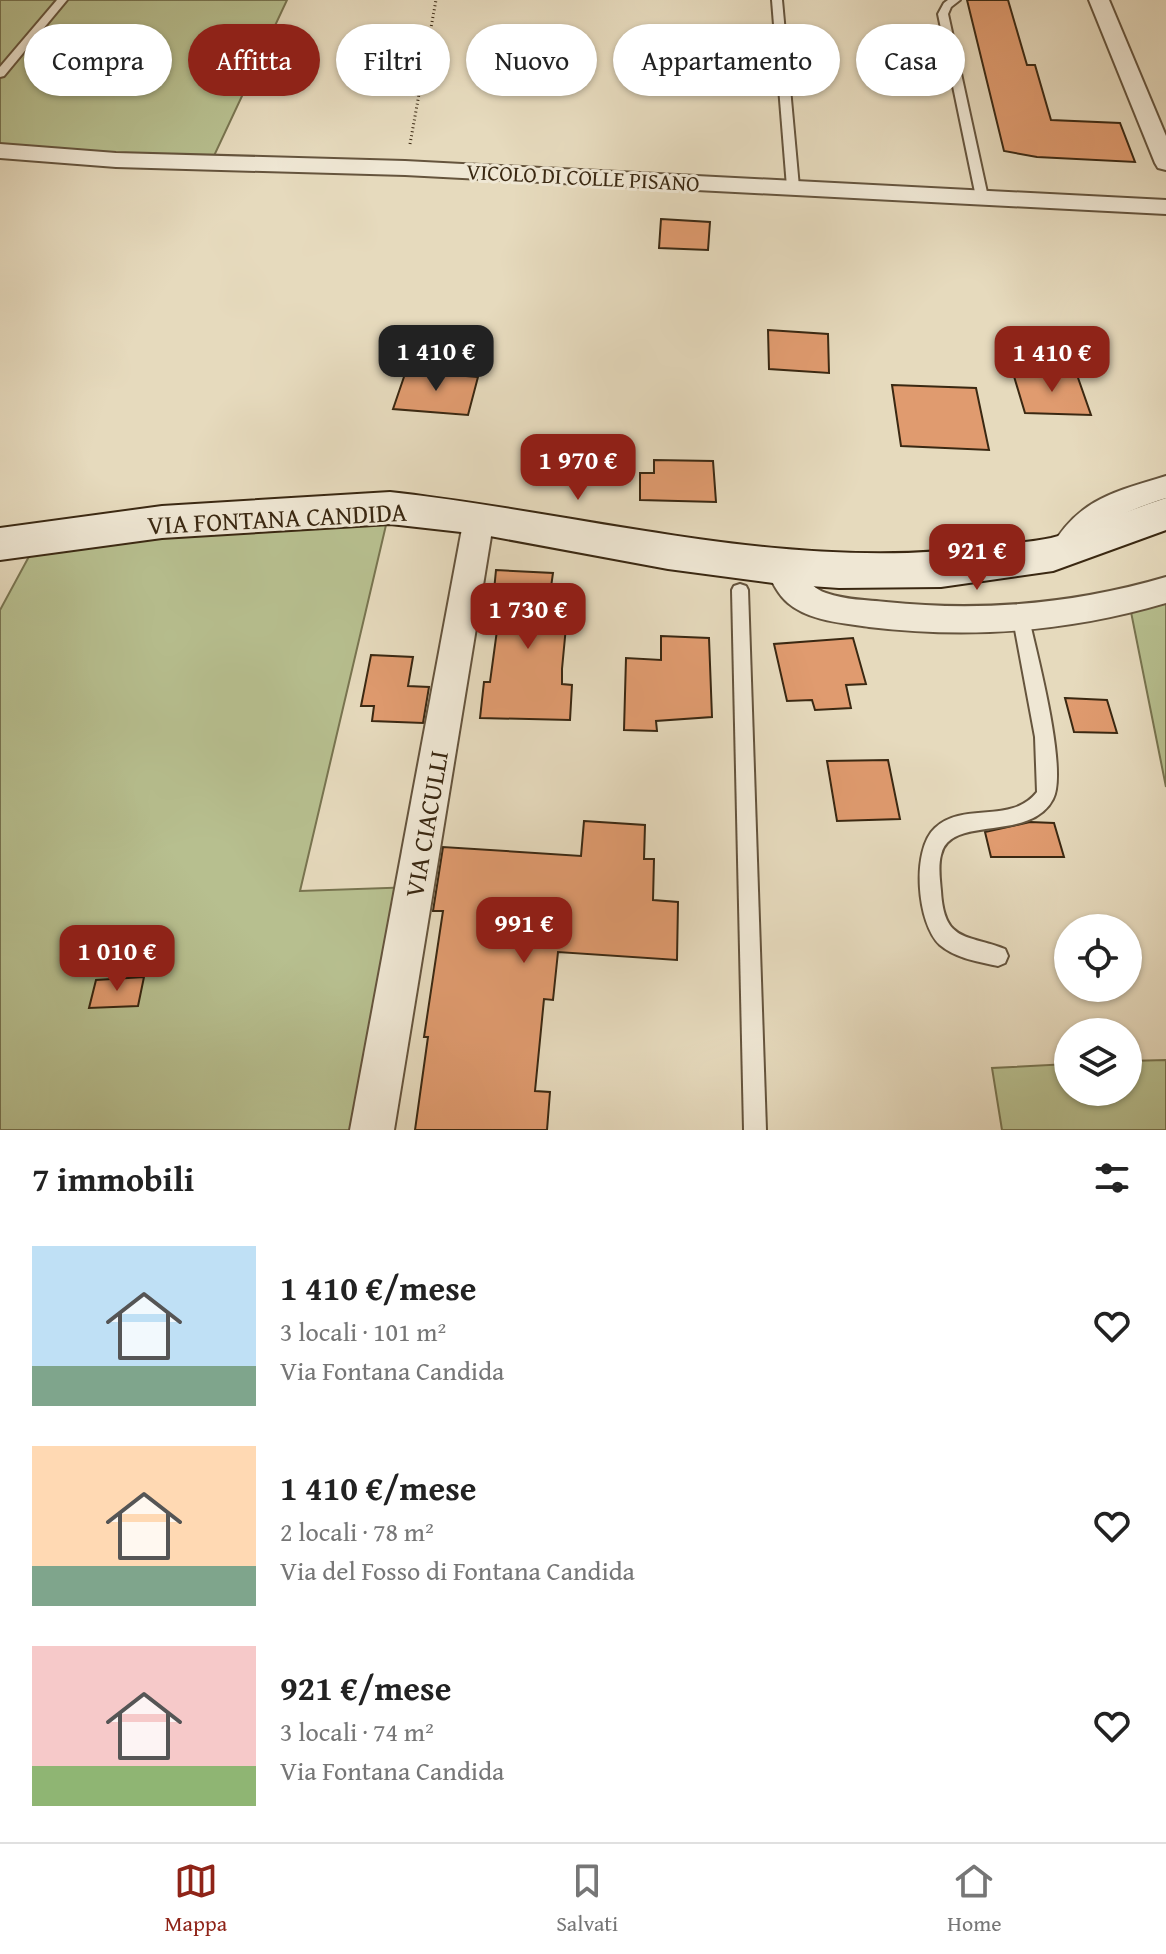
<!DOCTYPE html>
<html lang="it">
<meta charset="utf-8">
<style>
:root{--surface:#fff;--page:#f6f6f6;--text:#222;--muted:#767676;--line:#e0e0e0;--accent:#8f2418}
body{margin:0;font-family:"Gentium Book Plus",serif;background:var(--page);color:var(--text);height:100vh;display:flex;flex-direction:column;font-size:30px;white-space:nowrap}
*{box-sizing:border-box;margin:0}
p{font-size:26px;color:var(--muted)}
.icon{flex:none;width:44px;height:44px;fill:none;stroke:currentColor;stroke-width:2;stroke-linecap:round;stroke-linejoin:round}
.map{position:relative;height:1130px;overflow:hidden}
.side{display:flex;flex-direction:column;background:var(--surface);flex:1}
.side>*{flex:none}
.top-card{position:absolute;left:24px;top:24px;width:1118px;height:72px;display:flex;gap:16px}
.tools{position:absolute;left:1054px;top:914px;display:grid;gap:16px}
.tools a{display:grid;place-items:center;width:88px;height:88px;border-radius:50%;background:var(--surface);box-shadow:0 2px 6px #0004;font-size:40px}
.price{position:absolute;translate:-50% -68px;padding:0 18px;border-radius:16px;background:var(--accent);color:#fff;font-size:26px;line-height:52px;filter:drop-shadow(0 2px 4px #0008)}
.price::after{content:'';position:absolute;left:50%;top:48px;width:24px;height:18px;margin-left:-12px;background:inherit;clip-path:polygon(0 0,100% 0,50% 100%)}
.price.active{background:#222;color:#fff}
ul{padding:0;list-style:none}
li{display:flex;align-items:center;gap:24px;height:200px;padding:0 32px}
li span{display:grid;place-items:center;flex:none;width:224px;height:160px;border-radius:0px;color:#555}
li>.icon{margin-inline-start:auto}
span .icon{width:96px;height:96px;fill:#fffc;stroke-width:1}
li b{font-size:34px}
h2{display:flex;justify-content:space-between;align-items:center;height:96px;padding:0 32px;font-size:34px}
.chip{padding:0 28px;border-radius:36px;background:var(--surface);box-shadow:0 2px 6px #0004;font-size:28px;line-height:72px}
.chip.active{background:var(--accent);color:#fff}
.dock{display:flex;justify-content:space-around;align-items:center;height:112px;border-top:2px solid var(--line);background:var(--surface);font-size:22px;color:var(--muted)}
.dock a{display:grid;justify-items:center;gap:4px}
.dock .active{color:var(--accent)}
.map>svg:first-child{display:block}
</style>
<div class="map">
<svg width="1166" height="1130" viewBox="0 0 1166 1130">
<rect width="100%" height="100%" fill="#e6dabd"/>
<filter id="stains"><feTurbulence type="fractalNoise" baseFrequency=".0025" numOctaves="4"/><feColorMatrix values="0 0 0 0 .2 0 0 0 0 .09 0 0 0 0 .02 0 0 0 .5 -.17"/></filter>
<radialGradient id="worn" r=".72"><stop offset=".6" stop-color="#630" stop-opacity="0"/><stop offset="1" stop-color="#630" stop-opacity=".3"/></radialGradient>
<!-- green -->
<g fill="#b7bf8f" stroke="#787450" stroke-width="2">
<polygon points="0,0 287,0 213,158 0,148"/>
<polygon points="390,508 300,891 415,887 372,1130 0,1130 0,610 39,538"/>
<polygon points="1166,594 1166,787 1129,602"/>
<polygon points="1166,1060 1166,1130 1002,1130 992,1068 1068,1064 1068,1092 1128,1092 1128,1061"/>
</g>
<!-- building -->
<g fill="#e09b6f" stroke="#3a2812" stroke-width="2">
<polygon points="967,0 1008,0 1027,65 1035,65 1051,120 1120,123 1135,162 1037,157 1004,151"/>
<polygon points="661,219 710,222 708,250 659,248"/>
<polygon points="768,330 828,334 829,373 769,369"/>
<polygon points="406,371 478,377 468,415 393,409"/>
<polygon points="1013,373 1077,375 1091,415 1025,413"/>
<polygon points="892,385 976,388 989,450 901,446"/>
<polygon points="654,460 713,461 716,502 640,500 640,473 654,473"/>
<polygon points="496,570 553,573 550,594 569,595 562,669 562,684 572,685 570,720 480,718 484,682 490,682 501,601 493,601"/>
<polygon points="661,636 709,638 712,717 656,721 657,731 624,730 626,658 661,660"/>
<polygon points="853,638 866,684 846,685 851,708 815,710 812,700 787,701 774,644"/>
<polygon points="371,655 413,657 408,686 429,687 423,723 372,721 374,706 361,706"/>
<polygon points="1065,698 1107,700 1117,733 1074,732"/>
<polygon points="888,760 900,819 837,821 827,761"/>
<polygon points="584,821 645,825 644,859 654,859 653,900 678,902 677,960 558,952 553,1000 544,999 535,1091 550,1092 547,1130 415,1130 428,1037 424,1037 443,911 433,911 443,847 581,856"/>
<polygon points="1030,822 1054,823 1064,857 991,857 985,832"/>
<polygon points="144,977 138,1006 89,1008 96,980"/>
</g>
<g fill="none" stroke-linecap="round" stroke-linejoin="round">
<!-- service casing -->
<g stroke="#65543d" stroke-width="4">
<g id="service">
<polygon points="57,0 67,0 4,76 0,77 0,67"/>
<polygon points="772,0 782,0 799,187 793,191 787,187"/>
<polygon points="948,0 960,0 951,7 948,14 988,197 982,201 976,197 938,14 944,3"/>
<polygon points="740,584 746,586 748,590 766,1130 744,1130 732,590 734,586"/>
<path d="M 1021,612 L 1027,614 L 1029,619 C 1037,654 1068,771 1053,799 C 1031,843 949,814 941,855 C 938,866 940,880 941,891 C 944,943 967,934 1005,949 L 1008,956 L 1005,963 L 998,966 C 979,962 955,958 940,945 C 917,924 911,850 935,828 C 964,801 1011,825 1037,792 L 1035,737 L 1013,619 L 1015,614 Z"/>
</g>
</g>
<!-- minor casing -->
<g stroke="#65543d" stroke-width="4">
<g id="minor">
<polygon points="1089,0 1109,0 1166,136 1166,170 1158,168 1155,163"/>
<polygon points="0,144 116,153 405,161 1166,200 1166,214 405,175 116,167 0,158"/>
<path d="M 1166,476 L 1166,498 C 1128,510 1096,523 1076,559 L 1065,563 L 1054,559 L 1049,551 C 1077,500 1113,492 1166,476 Z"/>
<polygon points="479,507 490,510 494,518 394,1130 350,1130 464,518 468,510"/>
<path d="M 781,555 C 801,561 804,586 826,593 C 845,600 867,600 886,602 C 982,612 1074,604 1166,577 L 1166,603 C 1068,632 971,639 869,627 C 843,623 809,621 788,603 C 777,594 771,579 765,567 L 770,558 Z"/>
</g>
</g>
<!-- secondary casing -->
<g stroke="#3a2812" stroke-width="4">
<path id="secondary" d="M 390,492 C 590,514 789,574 991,546 C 1011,543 1032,542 1051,538 C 1090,528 1128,510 1166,498 L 1166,530 L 1053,571 L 941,587 L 839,588 L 781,584 L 668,569 L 479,534 L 390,524 L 162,538 L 0,560 L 0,528 L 162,506 Z"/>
</g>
<!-- path -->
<polyline stroke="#3a2812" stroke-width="3" stroke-dasharray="1 3" stroke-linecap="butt" points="410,144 436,0"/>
<!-- service -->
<use href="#service" fill="#efe7d4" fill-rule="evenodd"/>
<!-- minor -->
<use href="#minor" fill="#efe7d4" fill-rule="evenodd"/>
<!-- secondary -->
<use href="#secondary" fill="#efe7d4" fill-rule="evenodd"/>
</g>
<g text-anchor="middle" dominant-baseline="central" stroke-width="6" stroke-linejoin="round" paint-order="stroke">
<!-- far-street labels -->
<g font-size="22" fill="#3a2812" stroke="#efe7d4">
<text transform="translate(583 177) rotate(3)">VICOLO DI COLLE PISANO</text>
</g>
<!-- street labels -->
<g font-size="26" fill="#3a2812" stroke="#efe7d4">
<text transform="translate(277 518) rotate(-3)">VIA FONTANA CANDIDA</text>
<text transform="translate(426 824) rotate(-80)">VIA CIACULLI</text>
</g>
</g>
<rect width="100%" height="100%" filter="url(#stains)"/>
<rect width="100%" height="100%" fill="url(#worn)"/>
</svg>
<div class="tools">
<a><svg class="icon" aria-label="locate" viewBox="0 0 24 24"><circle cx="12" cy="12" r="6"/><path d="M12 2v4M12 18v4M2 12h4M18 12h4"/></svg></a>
<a><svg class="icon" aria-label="layers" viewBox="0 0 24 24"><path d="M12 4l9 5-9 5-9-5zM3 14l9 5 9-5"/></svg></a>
</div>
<b class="price active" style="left:436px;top:393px">1 410 €</b>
<b class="price" style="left:1052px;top:394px">1 410 €</b>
<b class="price" style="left:578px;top:502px">1 970 €</b>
<b class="price" style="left:977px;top:592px">921 €</b>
<b class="price" style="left:528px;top:651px">1 730 €</b>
<b class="price" style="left:524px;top:965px">991 €</b>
<b class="price" style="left:117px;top:993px">1 010 €</b>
<div class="top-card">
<a class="chip">Compra</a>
<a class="chip active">Affitta</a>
<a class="chip">Filtri</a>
<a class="chip">Nuovo</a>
<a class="chip">Appartamento</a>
<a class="chip">Casa</a>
</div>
</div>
<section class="side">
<h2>7 immobili<svg class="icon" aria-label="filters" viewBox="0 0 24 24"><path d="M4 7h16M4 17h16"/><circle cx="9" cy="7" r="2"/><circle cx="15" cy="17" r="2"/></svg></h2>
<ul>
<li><span style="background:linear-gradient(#bfe0f5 75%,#7fa58c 0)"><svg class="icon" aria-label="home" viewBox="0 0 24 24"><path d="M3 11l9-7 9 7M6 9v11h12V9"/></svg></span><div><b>1 410 €/mese</b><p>3 locali · 101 m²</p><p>Via Fontana Candida</p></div><svg class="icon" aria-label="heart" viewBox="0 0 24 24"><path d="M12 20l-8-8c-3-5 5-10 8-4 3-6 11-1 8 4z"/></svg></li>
<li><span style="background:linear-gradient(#ffd9b3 75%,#7fa58c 0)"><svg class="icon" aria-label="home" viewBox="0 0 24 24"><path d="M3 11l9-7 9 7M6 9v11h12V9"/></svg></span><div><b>1 410 €/mese</b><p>2 locali · 78 m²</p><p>Via del Fosso di Fontana Candida</p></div><svg class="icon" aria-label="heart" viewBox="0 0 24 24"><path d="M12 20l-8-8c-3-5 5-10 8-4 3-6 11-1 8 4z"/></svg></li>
<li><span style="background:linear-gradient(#f6c9c9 75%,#8fb573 0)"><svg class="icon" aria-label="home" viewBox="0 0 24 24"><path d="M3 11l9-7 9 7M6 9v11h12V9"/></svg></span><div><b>921 €/mese</b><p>3 locali · 74 m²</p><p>Via Fontana Candida</p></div><svg class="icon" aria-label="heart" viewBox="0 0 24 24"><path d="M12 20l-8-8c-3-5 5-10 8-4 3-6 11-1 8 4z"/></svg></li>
</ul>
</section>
<nav class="dock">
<a class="active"><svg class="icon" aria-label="map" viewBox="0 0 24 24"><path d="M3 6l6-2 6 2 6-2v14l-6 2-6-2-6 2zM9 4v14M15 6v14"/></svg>Mappa</a>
<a><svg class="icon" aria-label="saved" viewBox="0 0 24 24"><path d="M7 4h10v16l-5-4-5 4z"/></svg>Salvati</a>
<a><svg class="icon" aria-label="home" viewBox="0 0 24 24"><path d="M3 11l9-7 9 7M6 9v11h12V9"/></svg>Home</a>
</nav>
